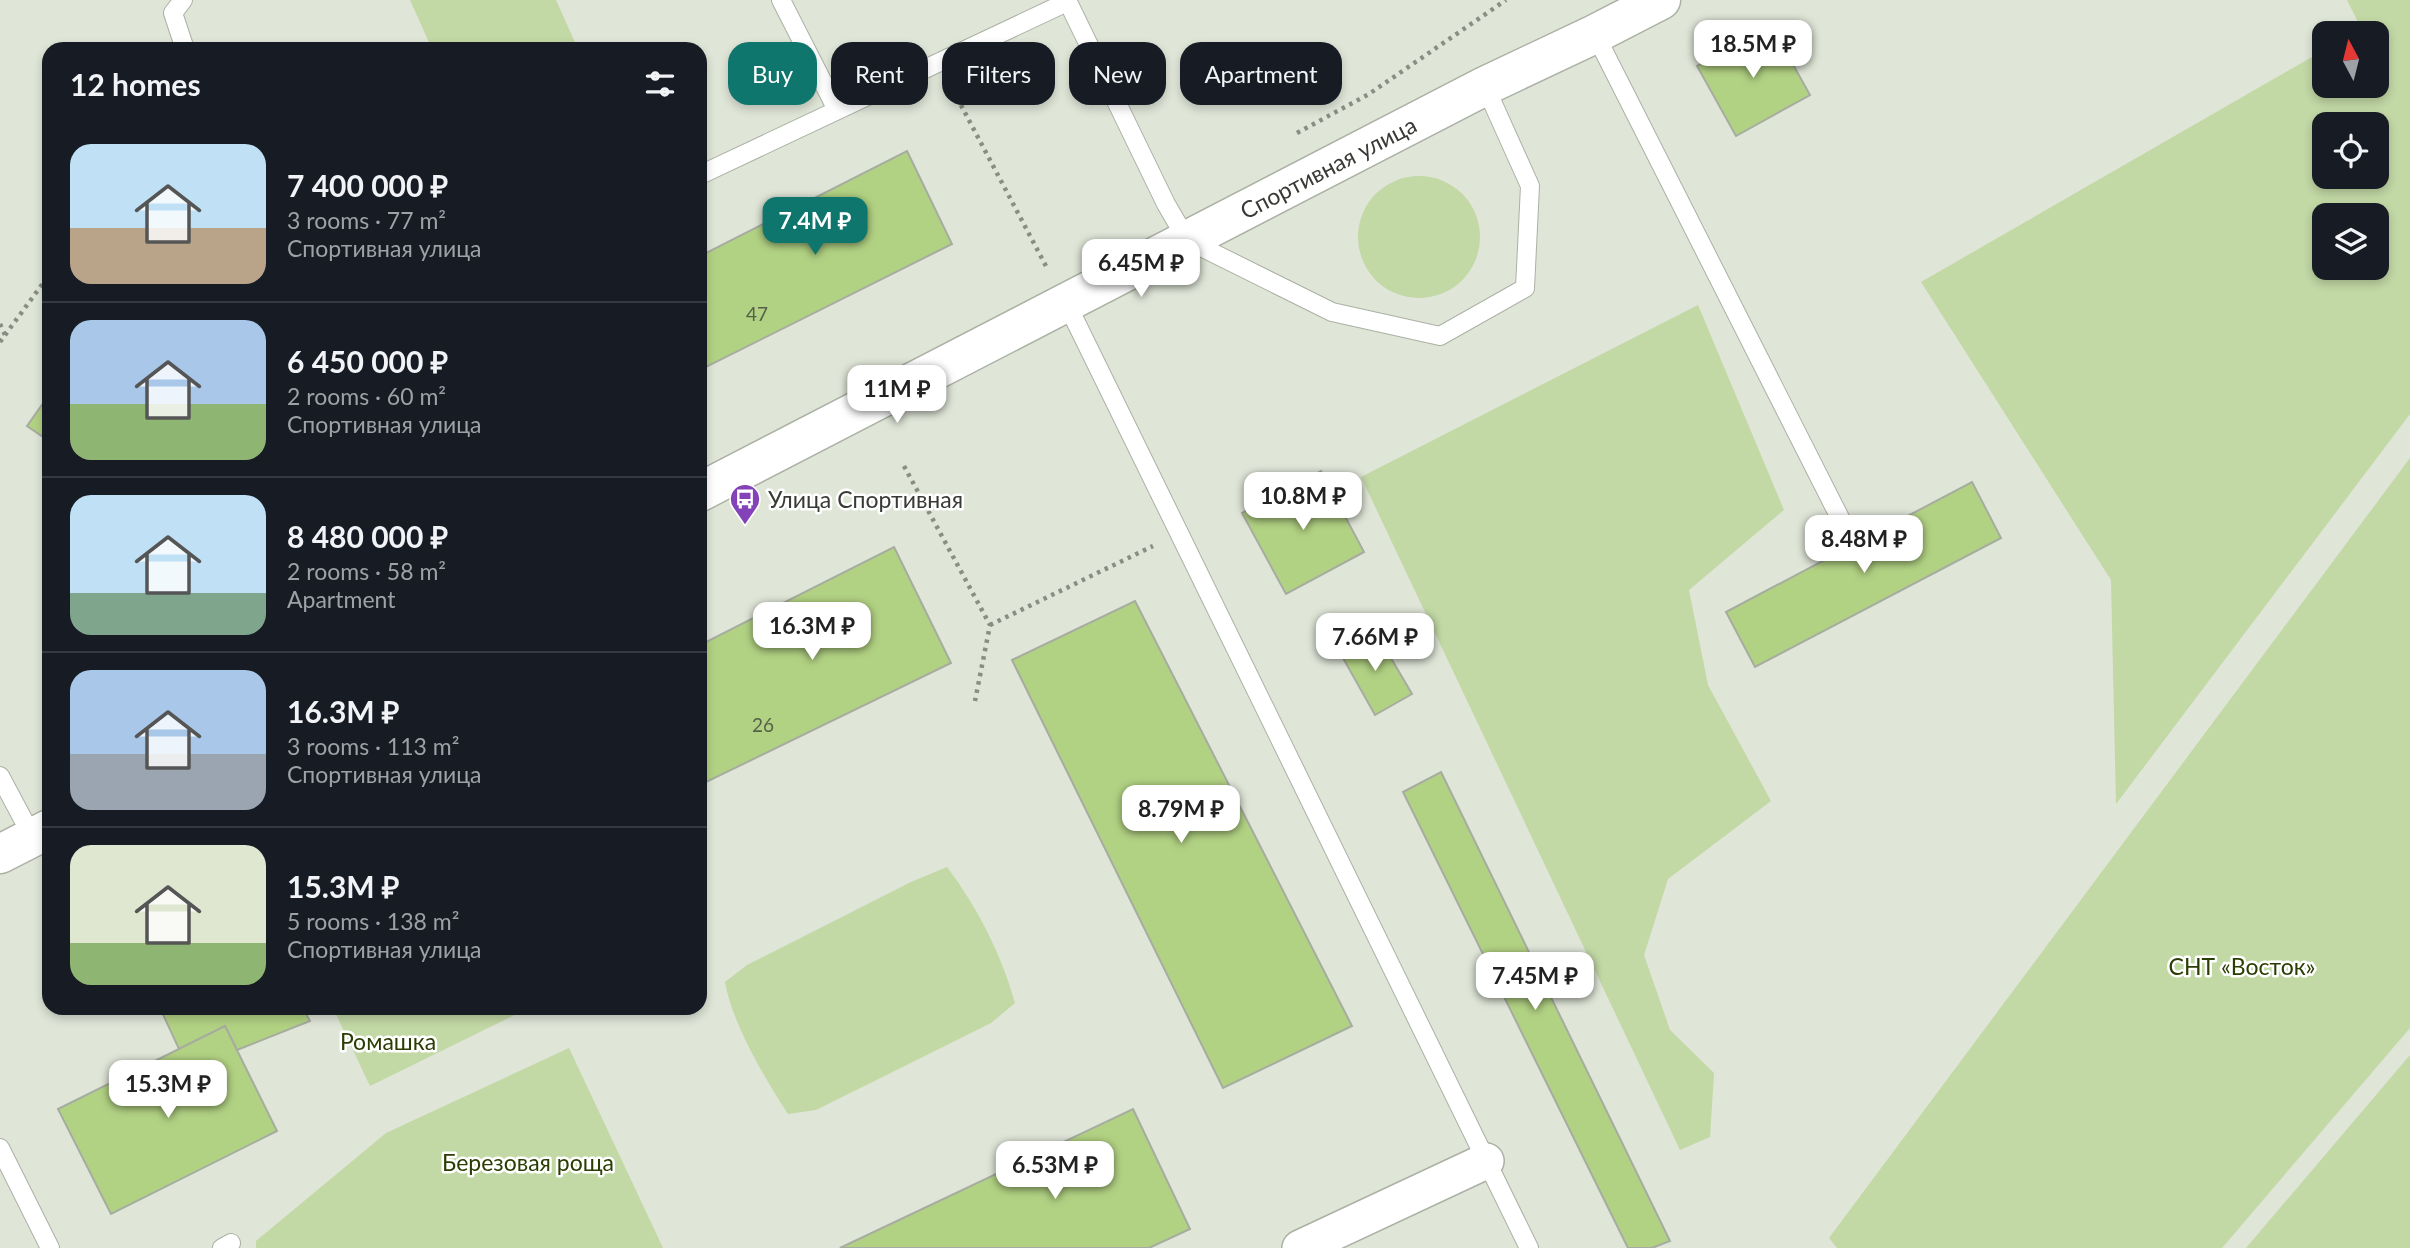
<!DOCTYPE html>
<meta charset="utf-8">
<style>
:root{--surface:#171b24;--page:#242831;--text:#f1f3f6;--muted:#9ea1a6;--line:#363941;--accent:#0f766e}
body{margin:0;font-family:Lato,sans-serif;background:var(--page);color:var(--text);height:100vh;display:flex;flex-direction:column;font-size:26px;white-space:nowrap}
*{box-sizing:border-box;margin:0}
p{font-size:23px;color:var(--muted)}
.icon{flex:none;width:38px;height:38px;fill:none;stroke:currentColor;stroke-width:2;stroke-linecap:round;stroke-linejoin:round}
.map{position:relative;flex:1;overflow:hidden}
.sheet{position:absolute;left:42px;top:42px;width:665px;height:973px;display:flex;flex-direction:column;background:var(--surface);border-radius:21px;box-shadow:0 4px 10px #0003}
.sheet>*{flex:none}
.guide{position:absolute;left:728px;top:42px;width:665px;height:63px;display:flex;gap:14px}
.needle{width:46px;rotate:353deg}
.tools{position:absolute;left:2312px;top:21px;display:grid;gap:14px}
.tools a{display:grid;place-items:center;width:77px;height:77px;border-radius:14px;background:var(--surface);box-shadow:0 4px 10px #0003;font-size:35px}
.price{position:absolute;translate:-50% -60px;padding:0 16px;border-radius:14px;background:#fff;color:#222;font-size:23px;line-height:46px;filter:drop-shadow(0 2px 4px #0008)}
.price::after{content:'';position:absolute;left:50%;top:42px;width:21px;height:16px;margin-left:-10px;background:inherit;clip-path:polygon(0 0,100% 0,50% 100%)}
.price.active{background:var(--accent);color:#fff}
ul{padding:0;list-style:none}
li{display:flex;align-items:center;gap:21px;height:175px;padding:0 28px}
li+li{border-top:2px solid var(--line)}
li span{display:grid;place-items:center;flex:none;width:196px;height:140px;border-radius:21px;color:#555}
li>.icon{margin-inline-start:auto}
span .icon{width:84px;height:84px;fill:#fffc;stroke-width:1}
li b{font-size:30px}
h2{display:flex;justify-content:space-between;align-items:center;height:84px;padding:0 28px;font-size:30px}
.tag{padding:0 24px;border-radius:21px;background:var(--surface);box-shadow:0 4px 10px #0003;font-size:24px;line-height:63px}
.tag.active{background:var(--accent);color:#fff}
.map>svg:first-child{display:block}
</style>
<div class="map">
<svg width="2410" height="1248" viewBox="0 0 2410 1248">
<rect width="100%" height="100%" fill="#dfe5d7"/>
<!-- green -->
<g fill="#c2d8a5" fill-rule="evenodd">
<polygon points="410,0 556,0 578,49 432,49"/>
<path d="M 2347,0 L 2410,0 L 2410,414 L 2116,804 L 2111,580 L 1921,282 L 2324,50 L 2324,86 L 2376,86 L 2376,33 L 2353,33 L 2361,28 ZM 2324,124 L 2376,124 L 2376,177 L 2324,177 ZM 2376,215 L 2376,268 L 2324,268 L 2324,215 Z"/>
<circle cx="1419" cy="237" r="61"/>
<polygon points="1698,305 1784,510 1689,590 1708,685 1771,801 1668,879 1644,955 1670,1030 1714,1073 1710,1137 1680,1150 1361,477"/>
<polygon points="2410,458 2410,1028 2222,1248 1837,1248 1829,1238"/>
<path d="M 947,867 C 978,908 1001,954 1015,1003 L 991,1023 L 816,1110 L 788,1114 C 765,1079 732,1023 725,982 L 747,965 L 911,882 Z"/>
<polygon points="333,1008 529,1008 370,1086"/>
<polygon points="569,1048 663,1248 256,1248 256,1241 386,1133"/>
<polygon points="2410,1055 2410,1248 2246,1248"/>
</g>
<!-- building -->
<g fill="#b2d283" stroke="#a6aca0" stroke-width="2">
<polygon points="1771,25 1810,95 1736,136 1697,66"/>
<polygon points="907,151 952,244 700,370 700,256"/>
<polygon points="49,395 49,441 27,426"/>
<polygon points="1321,471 1364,552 1286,594 1242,513"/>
<polygon points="1972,482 2001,538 1755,667 1726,612"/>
<polygon points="894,547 951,663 700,785 700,645"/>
<polygon points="1135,601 1352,1026 1223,1088 1012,660"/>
<polygon points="1375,631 1412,694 1375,715 1339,651"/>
<polygon points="1441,772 1670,1241 1652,1248 1628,1248 1403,792"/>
<polygon points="160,1008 303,1008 310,1021 237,1050 225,1026 179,1049"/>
<polygon points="225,1026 277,1131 111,1214 58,1109"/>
<polygon points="1133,1109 1190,1229 1149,1248 840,1248"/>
</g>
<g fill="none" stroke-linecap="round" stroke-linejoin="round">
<!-- service casing -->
<g stroke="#abb1a4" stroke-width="20">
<g id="service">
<polyline points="183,0 173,13 185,49"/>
<polyline points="781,0 837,110"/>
<polyline points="1067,0 1166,204 1187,240 1332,312 1440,336 1525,288 1530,186 1485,86"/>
<polyline points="1595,34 1841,520"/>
<polyline points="700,175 1067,2"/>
<polyline points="1067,304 1529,1248"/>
<polyline points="0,776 33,838"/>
<polyline points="0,1148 50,1248"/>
<polyline points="222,1248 231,1243"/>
</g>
</g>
<!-- minor casing -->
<g stroke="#abb1a4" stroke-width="38">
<polyline id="minor" points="1300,1248 1486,1161"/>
</g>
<!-- tertiary casing -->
<g stroke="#abb1a4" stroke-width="41">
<g id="tertiary">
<path id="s1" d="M 700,492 L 1485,86 L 1595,34 L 1661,0"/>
<polyline points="0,854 49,829"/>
</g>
</g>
<!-- path -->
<g stroke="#898d84" stroke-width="4.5" stroke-dasharray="3.5 5" stroke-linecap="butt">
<polyline points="953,90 1047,268"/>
<polyline points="1297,133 1369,94 1506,0"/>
<polyline points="0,324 5,335"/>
<polyline points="0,342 49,275"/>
<polyline points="904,466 990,625 975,701"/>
<polyline points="990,625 1153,546"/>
</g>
<!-- service -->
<use href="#service" stroke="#fff" stroke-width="18"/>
<!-- minor -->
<use href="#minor" stroke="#fff" stroke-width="35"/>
<!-- tertiary -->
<use href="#tertiary" stroke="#fff" stroke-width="38"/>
</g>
<!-- icons -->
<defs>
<g id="bus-pin" transform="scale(1.575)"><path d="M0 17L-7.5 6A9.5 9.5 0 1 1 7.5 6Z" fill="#8342b7" stroke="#fff"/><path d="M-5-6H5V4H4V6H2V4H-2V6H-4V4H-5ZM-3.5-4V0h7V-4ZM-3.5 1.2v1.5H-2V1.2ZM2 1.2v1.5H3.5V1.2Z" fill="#fff"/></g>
</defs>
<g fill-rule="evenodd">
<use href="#bus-pin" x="745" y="499"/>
</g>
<g text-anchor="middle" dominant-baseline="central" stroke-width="5" stroke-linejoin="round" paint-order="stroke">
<!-- number labels -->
<g font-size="19" fill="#566048">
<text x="757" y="313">47</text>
<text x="763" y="724">26</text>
</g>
<!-- street labels -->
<g font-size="23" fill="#383a35" stroke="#fff">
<text stroke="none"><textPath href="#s1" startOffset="707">Спортивная улица</textPath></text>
</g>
<!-- poi labels -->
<g font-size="23" fill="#383a35" stroke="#fff" text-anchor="start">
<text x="768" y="499">Улица Спортивная</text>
</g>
<!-- park labels -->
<g font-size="23" fill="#2b3d02" stroke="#fff">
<text x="2242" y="966">СНТ «Восток»</text>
<text x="388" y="1041">Ромашка</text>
<text x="528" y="1162">Березовая роща</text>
</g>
</g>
</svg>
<div class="tools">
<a><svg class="needle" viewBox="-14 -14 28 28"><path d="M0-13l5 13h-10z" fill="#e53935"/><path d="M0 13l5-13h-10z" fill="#9ea1a6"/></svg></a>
<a><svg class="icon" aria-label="locate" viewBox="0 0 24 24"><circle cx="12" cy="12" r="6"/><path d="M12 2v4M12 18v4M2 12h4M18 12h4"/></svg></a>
<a><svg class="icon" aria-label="layers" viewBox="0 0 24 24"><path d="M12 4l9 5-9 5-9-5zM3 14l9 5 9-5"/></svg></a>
</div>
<b class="price" style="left:1753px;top:80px">18.5M ₽</b>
<b class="price active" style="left:815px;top:257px">7.4M ₽</b>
<b class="price" style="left:1141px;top:299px">6.45M ₽</b>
<b class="price" style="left:897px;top:425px">11M ₽</b>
<b class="price" style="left:1303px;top:532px">10.8M ₽</b>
<b class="price" style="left:1864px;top:575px">8.48M ₽</b>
<b class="price" style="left:812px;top:662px">16.3M ₽</b>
<b class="price" style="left:1375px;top:673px">7.66M ₽</b>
<b class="price" style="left:1181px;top:845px">8.79M ₽</b>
<b class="price" style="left:1535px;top:1012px">7.45M ₽</b>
<b class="price" style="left:168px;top:1120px">15.3M ₽</b>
<b class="price" style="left:1055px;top:1201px">6.53M ₽</b>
<div class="guide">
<a class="tag active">Buy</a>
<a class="tag">Rent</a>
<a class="tag">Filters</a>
<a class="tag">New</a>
<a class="tag">Apartment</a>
</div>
<section class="sheet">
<h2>12 homes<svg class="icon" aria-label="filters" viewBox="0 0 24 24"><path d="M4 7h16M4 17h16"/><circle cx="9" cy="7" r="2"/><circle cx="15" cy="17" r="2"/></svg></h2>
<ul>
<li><span style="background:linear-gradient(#bfe0f5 60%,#b9a48a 0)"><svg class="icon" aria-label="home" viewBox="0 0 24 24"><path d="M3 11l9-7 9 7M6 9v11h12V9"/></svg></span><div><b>7 400 000 ₽</b><p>3 rooms · 77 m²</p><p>Спортивная улица</p></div></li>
<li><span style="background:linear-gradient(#a9c7e8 60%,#8fb573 0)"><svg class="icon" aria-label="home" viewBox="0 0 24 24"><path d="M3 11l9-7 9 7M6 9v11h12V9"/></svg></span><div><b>6 450 000 ₽</b><p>2 rooms · 60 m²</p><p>Спортивная улица</p></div></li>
<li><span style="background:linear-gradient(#bfe0f5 70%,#7fa58c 0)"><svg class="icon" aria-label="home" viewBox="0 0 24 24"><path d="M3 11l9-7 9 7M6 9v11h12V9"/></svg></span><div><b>8 480 000 ₽</b><p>2 rooms · 58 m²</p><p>Apartment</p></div></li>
<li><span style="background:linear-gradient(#a9c7e8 60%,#9aa5b1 0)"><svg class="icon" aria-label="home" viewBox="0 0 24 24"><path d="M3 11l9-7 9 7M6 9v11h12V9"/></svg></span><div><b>16.3M ₽</b><p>3 rooms · 113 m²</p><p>Спортивная улица</p></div></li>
<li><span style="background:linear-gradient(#dfe7d0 70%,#8fb573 0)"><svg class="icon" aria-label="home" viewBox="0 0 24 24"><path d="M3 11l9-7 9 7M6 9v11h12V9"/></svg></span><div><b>15.3M ₽</b><p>5 rooms · 138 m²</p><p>Спортивная улица</p></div></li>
</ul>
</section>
</div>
